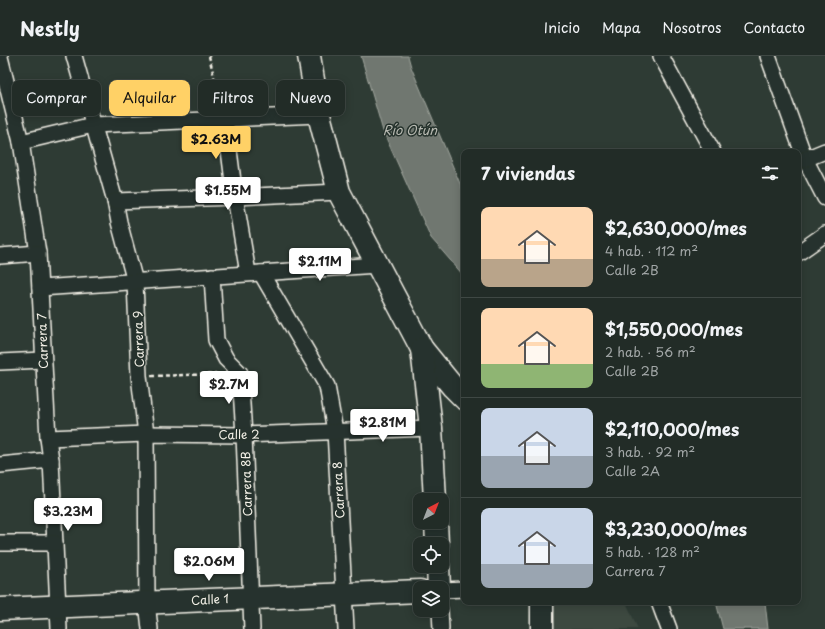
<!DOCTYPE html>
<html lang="es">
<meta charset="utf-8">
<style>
:root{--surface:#222c27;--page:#2a342f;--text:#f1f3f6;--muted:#a2a7a7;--line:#3f4844;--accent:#ffd166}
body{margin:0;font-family:"Playpen Sans",sans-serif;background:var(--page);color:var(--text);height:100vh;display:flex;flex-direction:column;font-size:15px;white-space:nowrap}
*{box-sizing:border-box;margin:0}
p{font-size:13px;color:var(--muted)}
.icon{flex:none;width:22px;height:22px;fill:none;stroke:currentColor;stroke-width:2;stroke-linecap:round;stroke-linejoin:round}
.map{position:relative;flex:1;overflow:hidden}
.side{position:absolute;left:461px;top:93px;width:340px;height:456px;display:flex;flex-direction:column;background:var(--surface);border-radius:8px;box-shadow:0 2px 10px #0003,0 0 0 1px var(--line)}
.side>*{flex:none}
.guide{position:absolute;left:12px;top:24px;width:380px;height:36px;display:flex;gap:8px}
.needle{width:26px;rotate:42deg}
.fabs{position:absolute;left:413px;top:437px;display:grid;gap:8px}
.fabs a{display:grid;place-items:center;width:36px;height:36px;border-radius:8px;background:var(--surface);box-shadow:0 2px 10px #0003,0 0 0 1px var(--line);font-size:20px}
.price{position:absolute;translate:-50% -34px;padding:0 9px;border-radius:4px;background:#fff;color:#222;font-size:13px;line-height:26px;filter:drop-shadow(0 1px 2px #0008)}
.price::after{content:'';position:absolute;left:50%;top:24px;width:12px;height:9px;margin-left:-6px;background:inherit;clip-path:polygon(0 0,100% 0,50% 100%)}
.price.on{background:var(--accent);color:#111}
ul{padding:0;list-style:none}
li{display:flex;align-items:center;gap:12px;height:100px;padding:0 20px}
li+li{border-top:1px solid var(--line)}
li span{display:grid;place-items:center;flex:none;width:112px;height:80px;border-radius:8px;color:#555}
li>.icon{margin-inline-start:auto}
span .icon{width:48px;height:48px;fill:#fffc;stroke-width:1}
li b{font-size:17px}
h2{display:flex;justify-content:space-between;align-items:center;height:48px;padding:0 20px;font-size:17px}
.chip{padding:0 14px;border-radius:8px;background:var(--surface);box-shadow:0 2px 10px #0003,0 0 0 1px var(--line);font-size:14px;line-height:36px}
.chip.on{background:var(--accent);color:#111}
header{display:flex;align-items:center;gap:24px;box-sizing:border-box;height:56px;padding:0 20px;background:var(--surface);border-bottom:1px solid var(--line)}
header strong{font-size:19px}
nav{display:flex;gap:22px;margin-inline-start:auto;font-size:14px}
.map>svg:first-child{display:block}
</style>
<header>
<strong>Nestly</strong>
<nav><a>Inicio</a><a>Mapa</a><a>Nosotros</a><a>Contacto</a></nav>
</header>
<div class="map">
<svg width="825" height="573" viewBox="0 0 825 573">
<rect width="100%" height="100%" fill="#2e3b34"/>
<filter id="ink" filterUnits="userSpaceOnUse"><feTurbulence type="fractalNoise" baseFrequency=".025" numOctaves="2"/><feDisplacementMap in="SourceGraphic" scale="8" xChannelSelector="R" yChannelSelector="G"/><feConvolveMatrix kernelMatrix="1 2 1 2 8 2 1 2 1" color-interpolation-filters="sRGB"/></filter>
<g filter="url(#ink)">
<!-- built -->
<polygon fill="#3c4841" points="542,546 626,546 638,573 542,573"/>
<!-- water -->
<g fill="#6f7770" stroke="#a4a8a0">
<polygon points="361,0 408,0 411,11 464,137 464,220 431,182 383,75"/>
<polygon points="716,546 765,546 768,573 723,573"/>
</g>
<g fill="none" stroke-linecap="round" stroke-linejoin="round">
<!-- street casing -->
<g stroke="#f4f1e8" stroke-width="18">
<g id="street">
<polyline points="74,0 115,145 119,166 135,226 139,320 146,378 147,546 150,573"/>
<polyline points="661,0 713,96"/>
<polyline points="768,0 805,103 825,142"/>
<polyline points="0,1 21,86 38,197 48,382 51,404 59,573"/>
<polyline points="225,63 235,141 248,217"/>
<polyline points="21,86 93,69 319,59"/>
<polyline points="798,106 825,95"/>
<polyline points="115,145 235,141 339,136"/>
<polyline points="798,197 825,178"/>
<polyline points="0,200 38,197"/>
<polyline points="261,217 327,330 335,375 346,573"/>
<polyline points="212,220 216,284 226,303 240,317 244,379 252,573"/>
<polyline points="40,232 377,209"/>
<polyline points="0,306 43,304"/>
<polyline points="48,382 146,378 244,379 431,372"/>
<polyline points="0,409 51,404"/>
<polyline points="0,487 55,487"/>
<polyline points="442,534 464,533"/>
<polyline points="659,546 669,573"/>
<polyline points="440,554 441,573"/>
</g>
</g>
<!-- secondary casing -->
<g stroke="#f4f1e8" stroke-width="25">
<g id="secondary">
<polyline points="309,0 319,59 339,136 422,293 453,331 464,342"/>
<polyline points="422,293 431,372 435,444"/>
<polyline points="436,466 437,488"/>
<polyline points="438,510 439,532"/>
<polyline points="542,546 542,573"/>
<polyline points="0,553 420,535"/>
</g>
</g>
<!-- path -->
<g stroke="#f4f1e8" stroke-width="2.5" stroke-dasharray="4 3" stroke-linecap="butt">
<polyline points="209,0 221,50"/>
<polyline points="151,320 220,318"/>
</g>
<!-- street -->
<use href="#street" stroke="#26332d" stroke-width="15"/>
<!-- secondary -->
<use href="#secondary" stroke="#26332d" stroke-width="22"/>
</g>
</g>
<g text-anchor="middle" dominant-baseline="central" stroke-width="3" stroke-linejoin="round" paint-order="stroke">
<!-- street labels -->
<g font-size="12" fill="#f4f1e8" stroke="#26332d">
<text transform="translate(138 283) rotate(-92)">Carrera 9</text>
<text transform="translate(42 285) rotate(-92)">Carrera 7</text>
<text transform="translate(239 378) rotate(-1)">Calle 2</text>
<text transform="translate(246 428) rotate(-92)">Carrera 8B</text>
<text transform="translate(338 434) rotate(-93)">Carrera 8</text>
<text transform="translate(210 543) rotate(-3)">Calle 1</text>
</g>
<!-- water labels -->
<g font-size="13" font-style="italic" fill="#b8bab2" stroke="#26332d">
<text x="410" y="73">Río Otún</text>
</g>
</g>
</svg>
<div class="fabs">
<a><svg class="needle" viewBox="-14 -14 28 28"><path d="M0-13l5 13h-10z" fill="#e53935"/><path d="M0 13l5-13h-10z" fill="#a2a7a7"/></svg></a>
<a><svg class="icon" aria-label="locate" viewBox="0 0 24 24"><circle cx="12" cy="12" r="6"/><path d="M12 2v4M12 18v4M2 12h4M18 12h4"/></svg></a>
<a><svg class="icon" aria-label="layers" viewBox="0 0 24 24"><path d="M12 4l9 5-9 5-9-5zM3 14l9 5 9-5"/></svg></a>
</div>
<b class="price on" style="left:216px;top:104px">$2.63M</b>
<b class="price" style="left:228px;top:155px">$1.55M</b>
<b class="price" style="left:320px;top:226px">$2.11M</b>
<b class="price" style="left:229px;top:349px">$2.7M</b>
<b class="price" style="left:383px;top:387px">$2.81M</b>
<b class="price" style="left:68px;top:476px">$3.23M</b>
<b class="price" style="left:209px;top:526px">$2.06M</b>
<div class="guide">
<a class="chip">Comprar</a>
<a class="chip on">Alquilar</a>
<a class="chip">Filtros</a>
<a class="chip">Nuevo</a>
</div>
<section class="side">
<h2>7 viviendas<svg class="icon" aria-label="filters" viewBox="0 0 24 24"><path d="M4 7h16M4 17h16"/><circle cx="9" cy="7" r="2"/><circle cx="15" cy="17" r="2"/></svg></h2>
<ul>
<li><span style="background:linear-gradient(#ffd9b3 65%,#b9a48a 0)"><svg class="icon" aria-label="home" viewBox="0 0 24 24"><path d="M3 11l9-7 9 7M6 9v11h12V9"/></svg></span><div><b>$2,630,000/mes</b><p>4 hab. · 112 m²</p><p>Calle 2B</p></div></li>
<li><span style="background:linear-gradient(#ffd9b3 70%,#8fb573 0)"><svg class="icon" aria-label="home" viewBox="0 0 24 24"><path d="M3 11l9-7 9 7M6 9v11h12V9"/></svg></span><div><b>$1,550,000/mes</b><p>2 hab. · 56 m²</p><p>Calle 2B</p></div></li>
<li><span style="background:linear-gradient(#c9d6e8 60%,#9aa5b1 0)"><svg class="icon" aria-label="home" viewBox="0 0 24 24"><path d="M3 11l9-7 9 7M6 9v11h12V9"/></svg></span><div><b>$2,110,000/mes</b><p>3 hab. · 92 m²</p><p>Calle 2A</p></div></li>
<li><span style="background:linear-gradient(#c9d6e8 70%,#9aa5b1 0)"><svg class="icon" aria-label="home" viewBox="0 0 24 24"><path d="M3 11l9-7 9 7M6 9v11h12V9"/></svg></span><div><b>$3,230,000/mes</b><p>5 hab. · 128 m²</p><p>Carrera 7</p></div></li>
</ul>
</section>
</div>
